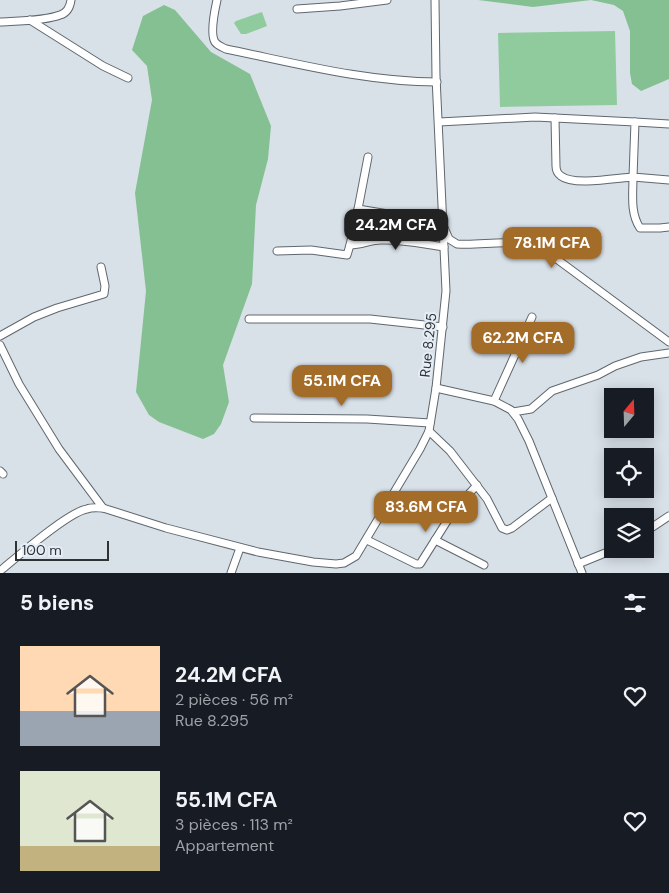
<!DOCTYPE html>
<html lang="fr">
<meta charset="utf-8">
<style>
:root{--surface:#171b24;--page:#20242c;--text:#f1f3f6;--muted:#9ea1a6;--accent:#a46c29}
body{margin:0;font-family:"DM Sans",sans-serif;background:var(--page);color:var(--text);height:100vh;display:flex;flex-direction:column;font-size:19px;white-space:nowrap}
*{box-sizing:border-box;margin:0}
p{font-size:16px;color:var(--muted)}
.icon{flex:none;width:28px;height:28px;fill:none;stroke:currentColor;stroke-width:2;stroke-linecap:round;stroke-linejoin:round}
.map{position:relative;height:573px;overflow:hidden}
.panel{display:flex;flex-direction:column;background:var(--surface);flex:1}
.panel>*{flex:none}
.needle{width:32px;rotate:19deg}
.controls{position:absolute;left:604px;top:388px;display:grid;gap:10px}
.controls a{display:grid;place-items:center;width:50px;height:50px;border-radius:0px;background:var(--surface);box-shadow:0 2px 12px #0003;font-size:25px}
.scale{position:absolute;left:15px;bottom:12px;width:94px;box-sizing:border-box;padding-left:5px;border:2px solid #303336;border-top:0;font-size:14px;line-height:18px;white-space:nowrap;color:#303336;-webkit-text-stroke:4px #e5eef6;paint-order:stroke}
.price{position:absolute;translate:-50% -42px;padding:0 11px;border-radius:10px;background:var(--accent);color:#fff;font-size:16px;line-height:32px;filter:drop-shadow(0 1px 2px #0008)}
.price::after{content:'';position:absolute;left:50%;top:30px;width:15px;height:11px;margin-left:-8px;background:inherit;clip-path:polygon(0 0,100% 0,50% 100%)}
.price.active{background:#222;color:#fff}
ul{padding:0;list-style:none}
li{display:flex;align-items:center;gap:15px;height:125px;padding:0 20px}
li span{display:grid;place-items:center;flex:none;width:140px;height:100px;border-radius:0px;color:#555}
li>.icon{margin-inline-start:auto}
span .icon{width:60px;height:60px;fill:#fffc;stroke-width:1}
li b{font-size:21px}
h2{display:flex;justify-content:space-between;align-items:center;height:60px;padding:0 20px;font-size:21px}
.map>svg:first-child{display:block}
</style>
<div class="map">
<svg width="669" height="573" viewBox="0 0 669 573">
<rect width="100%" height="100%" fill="#d8e0e8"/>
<!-- green -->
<g fill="#90cb9e">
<polygon points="262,12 267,26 246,34 241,34 234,23 236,21"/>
<polygon points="615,31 617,105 500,107 498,33"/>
</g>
<!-- forest -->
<g fill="#84c092">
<polygon points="478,0 669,0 669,79 641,91 632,84 630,73 630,31 623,11 614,5 591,0 533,7"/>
<polygon points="164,5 175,10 211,52 250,74 271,126 268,159 256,205 252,284 223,365 229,402 221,424 214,434 203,439 159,422 149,415 136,392 146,291 135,193 152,100 147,66 132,50 143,16"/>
</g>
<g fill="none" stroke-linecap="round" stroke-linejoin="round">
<!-- minor casing -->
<g stroke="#60676e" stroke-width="9">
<g id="minor">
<path d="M 217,0 C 215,9 210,34 215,42 C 218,46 222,47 226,49 C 295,63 366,82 437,82"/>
<polyline points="297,9 340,6 387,0"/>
<polyline points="30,20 103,66 128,78"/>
<path d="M 0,22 C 17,21 45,21 60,15 C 67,13 70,7 71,0"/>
<path d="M 555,118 L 556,166 C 556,170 558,174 561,176 C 573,186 617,178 633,177 C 633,194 630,213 640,228 L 660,228 L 669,227"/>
<polyline points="439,122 535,117 635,122 633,177 669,180"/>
<polyline points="635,122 669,124"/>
<polyline points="358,209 368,157"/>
<path d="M 350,245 C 362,245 370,240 381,240 C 402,239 423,244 444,247"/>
<path d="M 277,251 L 311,250 L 347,255 L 350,245 L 358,209 L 442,223 L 449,239 L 457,244 C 481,246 506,239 529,246 C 540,249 549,254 558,260 L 669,342"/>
<polyline points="249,319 370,319 443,327"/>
<polyline points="0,336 34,317 57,308 104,294 105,286 101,267"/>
<polyline points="0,345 19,384 59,449 103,508"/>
<polyline points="436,388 494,401 511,410 518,419 529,441 582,573"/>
<polyline points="494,401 532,317"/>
<polyline points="513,412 531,409 552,391 598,375 615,366 641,357 669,353"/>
<polyline points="254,418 367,419 430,423"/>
<polyline points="429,431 450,451 487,499 502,528 507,530 512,528 552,498"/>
<polyline points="0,471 3,474"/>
<polyline points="645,532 669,516"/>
<polyline points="367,540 416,564 420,564 454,510 477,485"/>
<polyline points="435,540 484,565"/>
<polyline points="578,564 615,549"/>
<path d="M 0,571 C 17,557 68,512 87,509 C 92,507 98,508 103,508 L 166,528 L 258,552 L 313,562 L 336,564 L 344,563 L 356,556 L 420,449 L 429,431 L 436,388 L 446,291 L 436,77 L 435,0"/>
<polyline points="231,573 240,548"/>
</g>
</g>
<!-- minor -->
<use href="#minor" stroke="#fff" stroke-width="7"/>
</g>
<g text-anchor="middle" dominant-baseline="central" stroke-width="4" stroke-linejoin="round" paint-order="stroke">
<!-- street labels -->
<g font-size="14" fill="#303336" stroke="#e5eef6">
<text transform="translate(428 345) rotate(-84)">Rue 8.295</text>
</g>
</g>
</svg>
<div class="controls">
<a><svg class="needle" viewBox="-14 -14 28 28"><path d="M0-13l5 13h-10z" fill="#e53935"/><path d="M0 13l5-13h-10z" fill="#9ea1a6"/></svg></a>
<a><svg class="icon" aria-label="locate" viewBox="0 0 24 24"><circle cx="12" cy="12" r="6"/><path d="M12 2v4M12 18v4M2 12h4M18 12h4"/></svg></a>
<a><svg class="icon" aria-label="layers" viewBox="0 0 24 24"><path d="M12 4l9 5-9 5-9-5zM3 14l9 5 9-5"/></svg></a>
</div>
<div class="scale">100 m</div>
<b class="price active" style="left:396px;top:251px">24.2M CFA</b>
<b class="price" style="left:552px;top:269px">78.1M CFA</b>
<b class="price" style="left:523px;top:364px">62.2M CFA</b>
<b class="price" style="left:342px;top:407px">55.1M CFA</b>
<b class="price" style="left:426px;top:533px">83.6M CFA</b>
</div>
<section class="panel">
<h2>5 biens<svg class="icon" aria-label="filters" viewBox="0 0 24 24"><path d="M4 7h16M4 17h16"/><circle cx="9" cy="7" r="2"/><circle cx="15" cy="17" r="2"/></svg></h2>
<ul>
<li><span style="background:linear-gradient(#ffd9b3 65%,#9aa5b1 0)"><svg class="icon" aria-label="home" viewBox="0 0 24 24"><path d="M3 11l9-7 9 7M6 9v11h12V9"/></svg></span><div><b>24.2M CFA</b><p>2 pièces · 56 m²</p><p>Rue 8.295</p></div><svg class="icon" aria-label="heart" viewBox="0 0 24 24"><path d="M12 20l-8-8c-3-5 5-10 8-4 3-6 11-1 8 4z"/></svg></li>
<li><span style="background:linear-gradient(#dfe7d0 75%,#c2b280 0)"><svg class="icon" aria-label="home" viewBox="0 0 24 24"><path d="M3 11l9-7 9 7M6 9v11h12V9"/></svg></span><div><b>55.1M CFA</b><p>3 pièces · 113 m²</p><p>Appartement</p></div><svg class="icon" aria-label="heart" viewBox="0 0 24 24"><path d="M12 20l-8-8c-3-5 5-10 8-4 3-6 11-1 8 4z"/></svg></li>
</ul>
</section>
